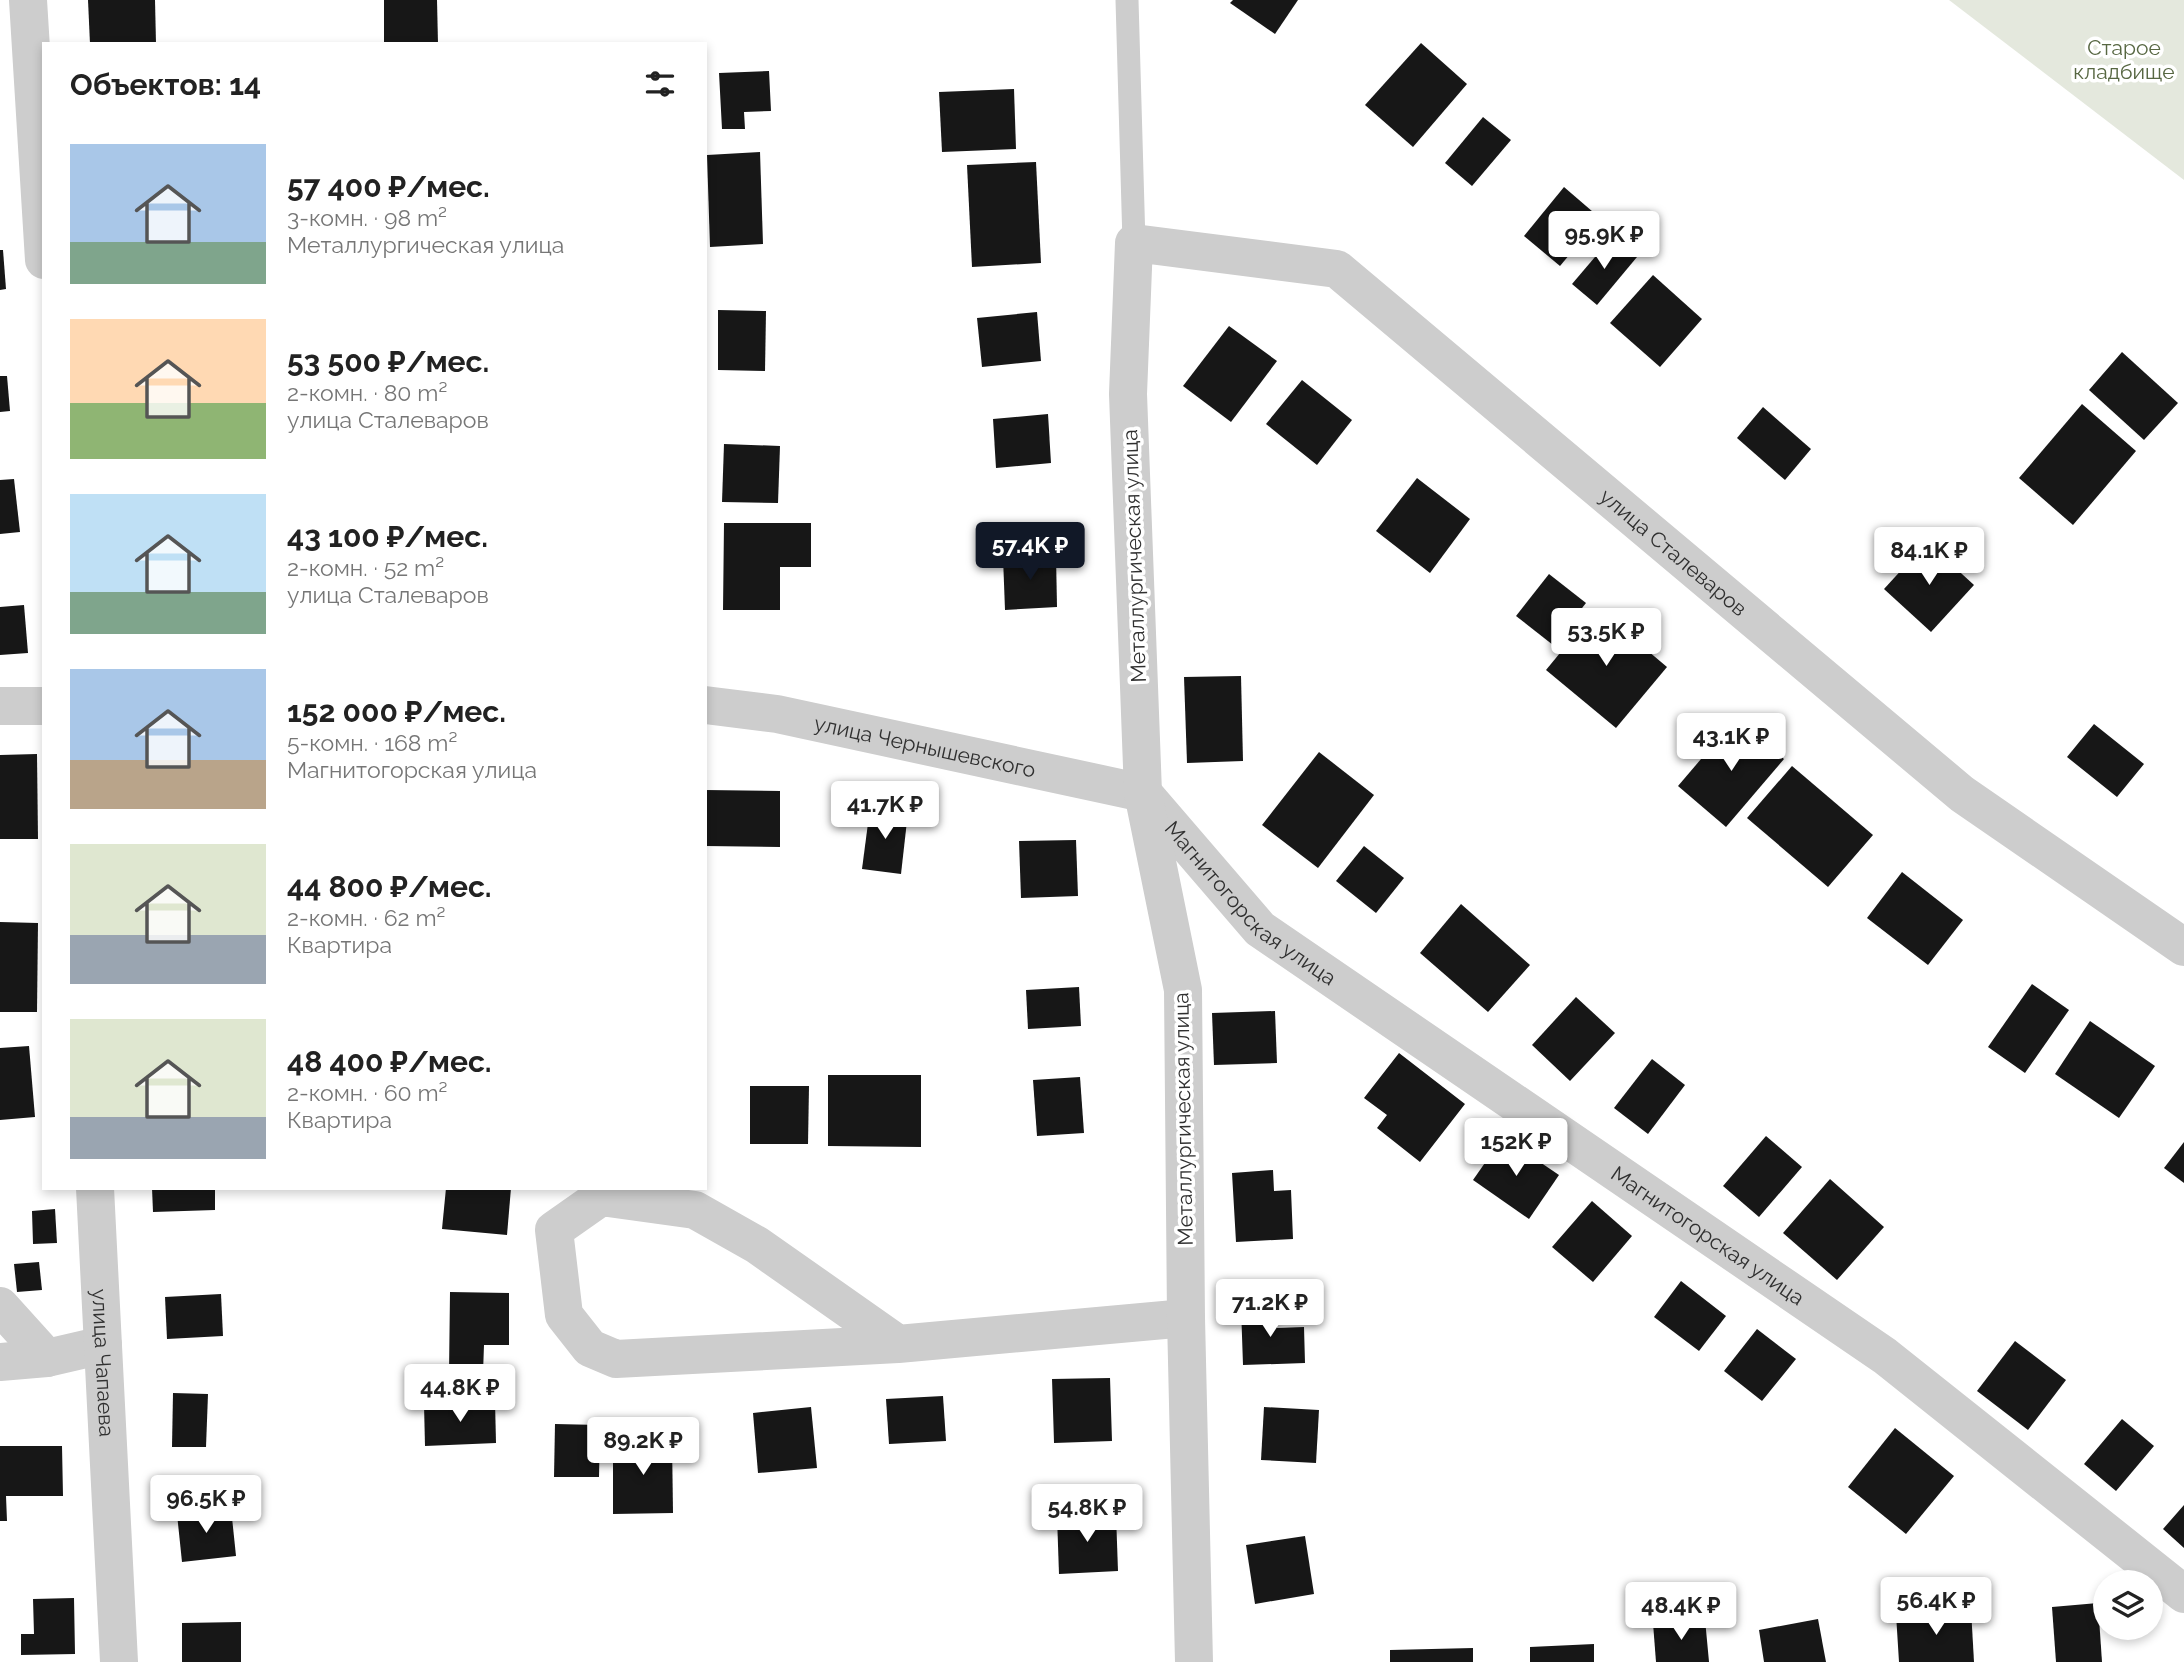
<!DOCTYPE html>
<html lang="ru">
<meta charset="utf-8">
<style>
:root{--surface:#fff;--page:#f2f2f2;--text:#222;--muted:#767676;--accent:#111827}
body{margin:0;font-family:Raleway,sans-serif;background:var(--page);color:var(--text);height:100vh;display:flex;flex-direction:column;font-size:26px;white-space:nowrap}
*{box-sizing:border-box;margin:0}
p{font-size:23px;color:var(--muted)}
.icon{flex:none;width:38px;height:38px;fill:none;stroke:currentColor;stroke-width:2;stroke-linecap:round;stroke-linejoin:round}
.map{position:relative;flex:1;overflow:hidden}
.sheet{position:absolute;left:42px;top:42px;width:665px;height:1148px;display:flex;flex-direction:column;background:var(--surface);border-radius:0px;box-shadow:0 4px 10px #0003}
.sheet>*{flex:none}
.fabs{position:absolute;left:2093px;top:1570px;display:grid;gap:14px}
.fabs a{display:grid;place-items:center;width:70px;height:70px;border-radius:50%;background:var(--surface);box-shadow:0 4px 10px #0003;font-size:35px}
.price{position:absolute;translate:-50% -60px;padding:0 16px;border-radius:7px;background:#fff;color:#222;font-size:23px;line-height:46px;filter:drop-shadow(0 2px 4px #0008)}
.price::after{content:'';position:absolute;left:50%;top:42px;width:21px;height:16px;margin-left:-10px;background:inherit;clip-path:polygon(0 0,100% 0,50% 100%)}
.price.on{background:var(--accent);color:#fff}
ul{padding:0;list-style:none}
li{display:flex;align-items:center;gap:21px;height:175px;padding:0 28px}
li span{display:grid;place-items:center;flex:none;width:196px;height:140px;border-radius:0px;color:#555}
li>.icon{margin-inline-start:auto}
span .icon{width:84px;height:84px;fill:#fffc;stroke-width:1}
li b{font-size:30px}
h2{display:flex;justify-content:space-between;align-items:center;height:84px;padding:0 28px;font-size:30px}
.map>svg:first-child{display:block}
</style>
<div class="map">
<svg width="2184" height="1662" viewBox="0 0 2184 1662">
<rect width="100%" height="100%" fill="#fff"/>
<!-- green -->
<polygon fill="#e4e8dd" points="1949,0 2184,0 2184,180"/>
<!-- building -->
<g fill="#171717">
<polygon points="88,0 155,0 156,44 90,44"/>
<polygon points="384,0 437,0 438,44 384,44"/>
<polygon points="1233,0 1298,0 1275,34 1230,3"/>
<polygon points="1421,43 1467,84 1413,147 1365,105"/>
<polygon points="769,71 771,111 744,112 745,129 722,129 719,73"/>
<polygon points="1014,89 1016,149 942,152 939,92"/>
<polygon points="1483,117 1511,140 1472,186 1445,163"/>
<polygon points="760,152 763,244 710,247 707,155"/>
<polygon points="1036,162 1041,263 972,267 967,165"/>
<polygon points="1564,187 1600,218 1560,266 1524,236"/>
<polygon points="1612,237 1637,257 1597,305 1572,284"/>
<polygon points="0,250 3,250 6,289 0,290"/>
<polygon points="1653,275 1702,319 1660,367 1610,323"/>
<polygon points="718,310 766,311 765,371 718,370"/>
<polygon points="1037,312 1041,361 982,367 977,318"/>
<polygon points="1229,326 1277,361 1231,422 1183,386"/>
<polygon points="2122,352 2178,403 2144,440 2089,390"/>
<polygon points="0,376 7,376 10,411 0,412"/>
<polygon points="1302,380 1352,420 1317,465 1266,424"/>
<polygon points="2082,404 2136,451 2073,525 2019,478"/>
<polygon points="1763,407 1811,449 1785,480 1737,438"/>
<polygon points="1048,414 1051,463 996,468 993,419"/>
<polygon points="724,444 780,446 778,503 722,502"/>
<polygon points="1417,478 1470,519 1430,573 1376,531"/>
<polygon points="14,479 20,532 0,534 0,480"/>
<polygon points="724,523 811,523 811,567 780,567 780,610 723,610"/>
<polygon points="1927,542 1974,585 1931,632 1884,589"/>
<polygon points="1056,555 1057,607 1005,610 1003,557"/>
<polygon points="1549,574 1586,603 1553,645 1516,616"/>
<polygon points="24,605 28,653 0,655 0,607"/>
<polygon points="1597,608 1667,667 1616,728 1546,670"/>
<polygon points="1241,676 1243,761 1187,763 1184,677"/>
<polygon points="1736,718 1784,759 1726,827 1678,786"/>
<polygon points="2094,724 2144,764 2117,797 2067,757"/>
<polygon points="1319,752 1374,795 1318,868 1262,825"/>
<polygon points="37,754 38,839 0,839 0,755"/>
<polygon points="1792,766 1873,835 1828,887 1747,818"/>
<polygon points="705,790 780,791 780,847 705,846"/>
<polygon points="870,808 908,812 901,874 862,869"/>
<polygon points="1076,840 1078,896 1021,898 1019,841"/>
<polygon points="1364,846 1404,878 1376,913 1336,881"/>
<polygon points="1902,872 1963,920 1928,965 1867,918"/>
<polygon points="1461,904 1530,965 1488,1012 1420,953"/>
<polygon points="0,922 38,923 37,1012 0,1012"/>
<polygon points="2032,984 2069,1010 2025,1073 1988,1047"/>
<polygon points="1079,987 1081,1026 1028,1029 1026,990"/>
<polygon points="1576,997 1615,1033 1570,1081 1532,1045"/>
<polygon points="1275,1011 1277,1063 1214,1065 1212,1013"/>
<polygon points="2090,1021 2155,1066 2119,1118 2055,1074"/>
<polygon points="29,1046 35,1117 0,1120 0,1048"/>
<polygon points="1399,1053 1465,1104 1420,1162 1377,1128 1387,1115 1364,1098"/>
<polygon points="1652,1059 1685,1085 1648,1134 1614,1108"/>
<polygon points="828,1075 921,1075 921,1147 828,1146"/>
<polygon points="1080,1077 1084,1133 1037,1136 1033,1080"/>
<polygon points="750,1086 809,1086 808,1144 750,1144"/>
<polygon points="1766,1136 1802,1167 1759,1217 1723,1186"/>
<polygon points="1503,1137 1559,1175 1529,1219 1473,1180"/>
<polygon points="2184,1142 2184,1183 2164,1168"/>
<polygon points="1273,1170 1274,1191 1291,1190 1293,1239 1236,1242 1232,1173"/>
<polygon points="1830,1179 1884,1227 1837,1280 1783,1233"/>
<polygon points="152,1188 215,1188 215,1210 153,1212"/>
<polygon points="446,1188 511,1188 507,1235 442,1229"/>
<polygon points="1592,1201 1632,1236 1593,1282 1552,1247"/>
<polygon points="55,1209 57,1243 33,1244 32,1211"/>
<polygon points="39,1262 42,1290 17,1292 14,1264"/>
<polygon points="1681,1281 1726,1316 1699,1351 1654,1317"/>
<polygon points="450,1292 509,1293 509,1345 484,1345 483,1373 449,1373"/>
<polygon points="221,1294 223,1336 167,1339 165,1297"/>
<polygon points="1277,1306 1277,1328 1304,1327 1305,1363 1243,1365 1241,1307"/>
<polygon points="1757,1329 1796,1359 1762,1401 1724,1371"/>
<polygon points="2015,1341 2066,1380 2028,1430 1977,1391"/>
<polygon points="1110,1378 1112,1441 1054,1443 1052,1379"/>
<polygon points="173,1393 208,1394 206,1447 172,1447"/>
<polygon points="943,1396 946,1441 889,1444 886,1399"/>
<polygon points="495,1401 496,1443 425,1446 424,1404"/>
<polygon points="811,1407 817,1468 758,1473 753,1413"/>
<polygon points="1264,1407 1319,1410 1316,1463 1261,1460"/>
<polygon points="2122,1419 2154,1446 2116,1491 2084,1464"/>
<polygon points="555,1424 600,1425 599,1477 554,1477"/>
<polygon points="1895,1428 1954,1476 1906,1534 1848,1487"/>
<polygon points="613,1440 672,1440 673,1513 613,1514"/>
<polygon points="0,1446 62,1446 63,1496 6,1496 7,1521 0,1521"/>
<polygon points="2184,1505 2184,1548 2163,1529"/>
<polygon points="231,1508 236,1556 182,1562 177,1514"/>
<polygon points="1116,1514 1118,1571 1059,1574 1057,1516"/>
<polygon points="1305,1536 1314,1594 1255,1604 1246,1545"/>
<polygon points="74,1598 75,1654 21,1655 21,1634 34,1634 33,1599"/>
<polygon points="2098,1603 2102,1662 2056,1662 2052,1607"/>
<polygon points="1971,1609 1974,1662 1899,1662 1896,1614"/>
<polygon points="1705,1619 1709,1662 1656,1662 1653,1623"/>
<polygon points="1818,1619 1826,1662 1764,1662 1759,1630"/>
<polygon points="241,1622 241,1662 182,1662 182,1623"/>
<polygon points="1594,1644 1594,1662 1530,1662 1530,1647"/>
<polygon points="1473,1648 1473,1662 1390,1662 1390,1650"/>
</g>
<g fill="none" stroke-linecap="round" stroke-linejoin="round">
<!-- service -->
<polyline stroke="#cdcdcd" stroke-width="23" points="1127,0 1134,243"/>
<!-- minor -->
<g stroke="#cdcdcd" stroke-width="38">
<path id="s1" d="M 705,705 L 777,714 L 1143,793 L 1260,929 L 1885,1356 L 2184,1594"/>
<polyline points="0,706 44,706"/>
<polyline points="0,1306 47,1358"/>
<polyline points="898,1344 757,1245 695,1210 601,1197 554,1230 564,1315 590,1348 616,1359 898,1344 1186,1318"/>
<polyline points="0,1362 47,1358 103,1345"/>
<path id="s2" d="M 1194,1662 L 1186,1318 L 1183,990 L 1143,793 L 1128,394 L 1134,243 L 1337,269 L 1962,794 L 2184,947"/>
</g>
<!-- tertiary -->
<g stroke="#cdcdcd" stroke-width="38">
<polyline points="28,0 44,260"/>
<path id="s3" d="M 95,1188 L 119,1662"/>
</g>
</g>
<g text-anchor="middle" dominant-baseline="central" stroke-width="7" stroke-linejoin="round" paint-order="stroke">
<!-- park labels -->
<g font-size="21" fill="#576742" stroke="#fff">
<text x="2124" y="47">Старое<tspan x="2124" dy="24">кладбище</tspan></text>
</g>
<!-- street labels -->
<g font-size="21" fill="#303030" stroke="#fff">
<text stroke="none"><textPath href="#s2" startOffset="2068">улица Сталеваров</textPath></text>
<text transform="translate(1134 556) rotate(-92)">Металлургическая улица</text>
<text stroke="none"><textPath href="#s1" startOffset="224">улица Чернышевского</textPath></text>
<text stroke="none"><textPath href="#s1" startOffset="602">Магнитогорская улица</textPath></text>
<text transform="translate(1183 1119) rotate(-91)">Металлургическая улица</text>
<text stroke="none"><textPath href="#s1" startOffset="1169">Магнитогорская улица</textPath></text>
<text stroke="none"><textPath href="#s3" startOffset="175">улица Чапаева</textPath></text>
</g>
</g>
</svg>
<div class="fabs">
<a><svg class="icon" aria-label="layers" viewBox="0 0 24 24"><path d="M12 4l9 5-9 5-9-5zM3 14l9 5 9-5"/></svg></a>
</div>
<b class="price" style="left:1604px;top:271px">95.9K ₽</b>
<b class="price on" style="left:1030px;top:582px">57.4K ₽</b>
<b class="price" style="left:1929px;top:587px">84.1K ₽</b>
<b class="price" style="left:1606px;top:668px">53.5K ₽</b>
<b class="price" style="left:1731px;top:773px">43.1K ₽</b>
<b class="price" style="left:885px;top:841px">41.7K ₽</b>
<b class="price" style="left:1516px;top:1178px">152K ₽</b>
<b class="price" style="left:1270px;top:1339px">71.2K ₽</b>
<b class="price" style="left:460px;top:1424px">44.8K ₽</b>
<b class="price" style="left:643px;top:1477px">89.2K ₽</b>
<b class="price" style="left:206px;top:1535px">96.5K ₽</b>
<b class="price" style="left:1087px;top:1544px">54.8K ₽</b>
<b class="price" style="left:1936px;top:1637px">56.4K ₽</b>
<b class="price" style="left:1681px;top:1642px">48.4K ₽</b>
<section class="sheet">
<h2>Объектов: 14<svg class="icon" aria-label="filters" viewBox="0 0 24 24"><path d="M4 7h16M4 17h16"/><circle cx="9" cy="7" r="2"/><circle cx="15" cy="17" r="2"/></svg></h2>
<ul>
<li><span style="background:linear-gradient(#a9c7e8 70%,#7fa58c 0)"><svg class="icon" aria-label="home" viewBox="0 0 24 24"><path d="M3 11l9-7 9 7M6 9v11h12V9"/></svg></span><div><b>57 400 ₽/мес.</b><p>3-комн. · 98 m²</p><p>Металлургическая улица</p></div></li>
<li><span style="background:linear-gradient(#ffd9b3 60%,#8fb573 0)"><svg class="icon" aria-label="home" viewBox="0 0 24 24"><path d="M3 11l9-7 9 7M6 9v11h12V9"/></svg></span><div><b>53 500 ₽/мес.</b><p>2-комн. · 80 m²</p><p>улица Сталеваров</p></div></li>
<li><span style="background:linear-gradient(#bfe0f5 70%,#7fa58c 0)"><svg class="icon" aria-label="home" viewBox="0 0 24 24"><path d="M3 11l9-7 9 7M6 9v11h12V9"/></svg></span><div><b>43 100 ₽/мес.</b><p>2-комн. · 52 m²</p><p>улица Сталеваров</p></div></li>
<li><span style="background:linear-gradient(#a9c7e8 65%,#b9a48a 0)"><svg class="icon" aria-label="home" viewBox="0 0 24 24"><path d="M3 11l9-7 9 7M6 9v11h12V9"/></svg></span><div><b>152 000 ₽/мес.</b><p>5-комн. · 168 m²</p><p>Магнитогорская улица</p></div></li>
<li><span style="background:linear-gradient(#dfe7d0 65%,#9aa5b1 0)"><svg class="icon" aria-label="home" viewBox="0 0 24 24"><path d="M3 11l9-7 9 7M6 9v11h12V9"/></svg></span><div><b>44 800 ₽/мес.</b><p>2-комн. · 62 m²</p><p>Квартира</p></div></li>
<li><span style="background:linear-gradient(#dfe7d0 70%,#9aa5b1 0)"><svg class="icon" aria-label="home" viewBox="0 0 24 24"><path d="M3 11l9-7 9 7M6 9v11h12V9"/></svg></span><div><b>48 400 ₽/мес.</b><p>2-комн. · 60 m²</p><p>Квартира</p></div></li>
</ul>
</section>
</div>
